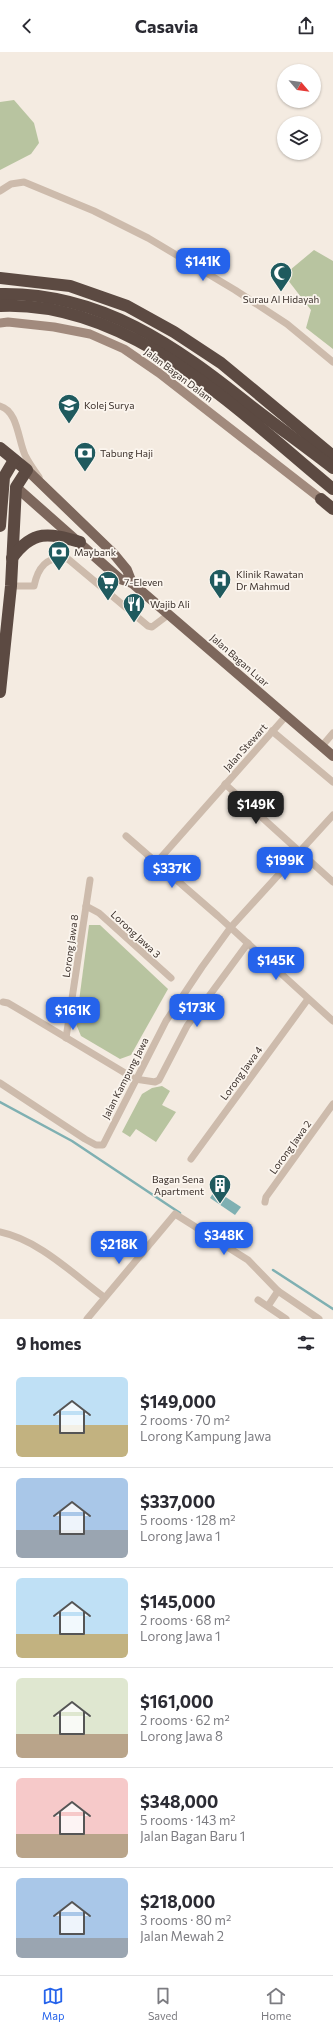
<!DOCTYPE html>
<meta charset="utf-8">
<style>
:root{--surface:#fff;--page:#f7f7f7;--text:#2b2b33;--muted:#7c7c81;--line:#e1e1e2;--accent:#2563eb}
body{margin:0;font-family:Commissioner,sans-serif;background:var(--page);color:var(--text);height:100vh;display:flex;flex-direction:column;font-size:15px;white-space:nowrap}
*{box-sizing:border-box;margin:0}
p{font-size:13px;color:var(--muted)}
.icon{flex:none;width:22px;height:22px;fill:none;stroke:currentColor;stroke-width:2;stroke-linecap:round;stroke-linejoin:round}
.map{position:relative;height:1267px;overflow:hidden}
.details{display:flex;flex-direction:column;background:var(--surface);flex:1}
.details>*{flex:none}
.needle{width:26px;rotate:119deg}
.buttons{position:absolute;left:277px;top:12px;display:grid;gap:8px}
.buttons a{display:grid;place-items:center;width:44px;height:44px;border-radius:50%;background:var(--surface);box-shadow:0 1px 3px #0004;font-size:20px}
.price{position:absolute;translate:-50% -34px;padding:0 9px;border-radius:8px;background:var(--accent);color:#fff;font-size:13px;line-height:26px;filter:drop-shadow(0 1px 2px #0008)}
.price::after{content:'';position:absolute;left:50%;top:24px;width:12px;height:9px;margin-left:-6px;background:inherit;clip-path:polygon(0 0,100% 0,50% 100%)}
.price.on{background:#222;color:#fff}
ul{padding:0;list-style:none}
li{display:flex;align-items:center;gap:12px;height:100px;padding:0 16px}
li+li{border-top:1px solid var(--line)}
li span{display:grid;place-items:center;flex:none;width:112px;height:80px;border-radius:6px;color:#555}
li>.icon{margin-inline-start:auto}
span .icon{width:48px;height:48px;fill:#fffc;stroke-width:1}
li b{font-size:17px}
h2{display:flex;justify-content:space-between;align-items:center;height:48px;padding:0 16px;font-size:17px}
header{display:flex;justify-content:space-between;align-items:center;height:52px;padding:0 16px;background:var(--surface);font-size:18px;font-weight:700}
.tabs{display:flex;justify-content:space-around;align-items:center;height:56px;border-top:1px solid var(--line);background:var(--surface);font-size:11px;color:var(--muted)}
.tabs a{display:grid;justify-items:center;gap:2px}
.tabs .on{color:var(--accent)}
.map>svg:first-child{display:block}
</style>
<header><svg class="icon" aria-label="back" viewBox="0 0 24 24"><path d="M15 5l-7 7 7 7"/></svg>Casavia<svg class="icon" aria-label="share" viewBox="0 0 24 24"><path d="M12 15V3M7 8l5-5 5 5M5 13v7h14v-7"/></svg></header>
<div class="map">
<svg width="333" height="1267" viewBox="0 0 333 1267">
<rect width="100%" height="100%" fill="#f4ebe1"/>
<!-- green -->
<g fill="#b8c4a0">
<polygon points="14,48 34,71 39,91 31,102 0,118 0,50"/>
<polygon points="314,198 333,209 333,297 306,276 311,258 284,223"/>
<polygon points="89,873 100,873 168,937 131,1003 120,1007 81,984 76,972"/>
<polygon points="162,1034 170,1039 162,1053 176,1060 156,1090 136,1077 130,1085 122,1080 142,1042 152,1036"/>
</g>
<!-- water -->
<polygon fill="#7fb0b2" points="215,1138 241,1155 235,1163 210,1146"/>
<g fill="none" stroke-linecap="round" stroke-linejoin="round">
<!-- stream -->
<g stroke="#7fb0b2" stroke-width="2.5">
<polyline points="0,1050 72,1089 180,1161"/>
<polyline points="273,1218 333,1257"/>
</g>
<!-- street -->
<g stroke="#cdbbac" stroke-width="7">
<polyline points="0,139 11,132 24,130 94,159 148,186 235,238 287,272 333,310"/>
<path d="M 0,354 C 18,359 18,388 25,403 C 29,411 34,418 39,425"/>
<path d="M 11,534 L 34,534 C 38,515 47,503 68,507 L 148,574 L 152,575 L 168,563"/>
<polyline points="272,679 333,730"/>
<polyline points="322,694 333,681"/>
<polyline points="225,732 333,830"/>
<polyline points="126,784 218,864 333,969"/>
<polyline points="156,811 286,664"/>
<polyline points="86,854 99,861 171,926"/>
<polyline points="3,950 8,951 25,961 135,1027 155,1030 159,1028 187,974 248,891"/>
<polyline points="66,986 90,828"/>
<polyline points="0,1031 85,1087 96,1093 103,1093 166,969 202,915 231,875 333,763"/>
<polyline points="191,1107 308,947"/>
<polyline points="265,1150 266,1145 333,1052"/>
<path d="M 0,1180 C 39,1188 73,1222 104,1245"/>
<polyline points="258,1248 286,1267"/>
<polyline points="268,1254 278,1239"/>
<polyline points="87,1267 175,1162 248,1208 278,1239 319,1267"/>
</g>
<!-- secondary -->
<polyline stroke="#a18a7d" stroke-width="9" points="0,271 8,270 54,275 90,282 124,297 159,321 321,447"/>
<!-- primary -->
<g stroke="#7d675c" stroke-width="10">
<polyline points="27,418 113,501 127,518 132,531"/>
<polyline points="16,435 120,527 132,531 333,704"/>
</g>
<!-- highway -->
<g stroke="#5c4a42" stroke-width="12">
<polyline points="0,226 70,234 127,254 174,280 221,311 333,404"/>
<path d="M 0,242 C 101,240 176,294 251,354 C 278,375 306,395 333,416"/>
<path d="M 0,254 C 131,248 239,360 333,437"/>
<polyline points="0,396 27,418 16,435 11,534 0,640"/>
<polyline points="321,447 333,457"/>
<polyline points="0,474 4,425 14,408"/>
<path d="M 12,506 C 33,477 49,481 80,490"/>
</g>
</g>
<!-- icons -->
<defs>
<g id="mosque-pin" transform="scale(1.15)"><path d="M0 17L-7.5 6A9.5 9.5 0 1 1 7.5 6Z" fill="#1f5a5e" stroke="#fbf5ee"/><path d="M3.5-4.9A6 6 0 1 0 3.5 4.9A5 5 0 1 1 3.5-4.9Z" fill="#fff"/></g>
<g id="university-pin" transform="scale(1.15)"><path d="M0 17L-7.5 6A9.5 9.5 0 1 1 7.5 6Z" fill="#1f5a5e" stroke="#fbf5ee"/><path d="M0-5L7-2L0 1L-7-2ZM-4 1L0 2.5L4 1V4Q0 6-4 4Z" fill="#fff"/></g>
<g id="bank-pin" transform="scale(1.15)"><path d="M0 17L-7.5 6A9.5 9.5 0 1 1 7.5 6Z" fill="#1f5a5e" stroke="#fbf5ee"/><path d="M-6-4H6V4H-6ZM0-2.3a2.3 2.3 0 1 0 0 4.6a2.3 2.3 0 1 0 0-4.6Z" fill="#fff"/></g>
<g id="hospital-pin" transform="scale(1.15)"><path d="M0 17L-7.5 6A9.5 9.5 0 1 1 7.5 6Z" fill="#1f5a5e" stroke="#fbf5ee"/><path d="M-5-5h3v3.5h4V-5h3V5h-3V1.5h-4V5h-3Z" fill="#fff"/></g>
<g id="supermarket-pin" transform="scale(1.15)"><path d="M0 17L-7.5 6A9.5 9.5 0 1 1 7.5 6Z" fill="#1f5a5e" stroke="#fbf5ee"/><path d="M-6-5.5h2.5l.6 2H6L4.5 2H-2.5L-4.4-4H-6ZM-1.5 3.2a1.3 1.3 0 1 0 .1 0ZM3 3.2a1.3 1.3 0 1 0 .1 0Z" fill="#fff"/></g>
<g id="restaurant-pin" transform="scale(1.15)"><path d="M0 17L-7.5 6A9.5 9.5 0 1 1 7.5 6Z" fill="#1f5a5e" stroke="#fbf5ee"/><path d="M-5-6h1v4h1v-4h1v4h1v-4h1v5L-1.5 .5V6h-2V.5L-5-1ZM5-6V6H3V1.5H1.5Q1.5-4 5-6Z" fill="#fff"/></g>
<g id="building-pin" transform="scale(1.15)"><path d="M0 17L-7.5 6A9.5 9.5 0 1 1 7.5 6Z" fill="#1f5a5e" stroke="#fbf5ee"/><path d="M-4-6H4V6H1V3H-1V6H-4ZM-2.5-4.3h1.7v1.8h-1.7ZM.8-4.3h1.7v1.8H.8ZM-2.5-1h1.7V.8h-1.7ZM.8-1h1.7V.8H.8Z" fill="#fff"/></g>
</defs>
<g fill-rule="evenodd">
<use href="#mosque-pin" x="281" y="221"/>
<use href="#university-pin" x="69" y="353"/>
<use href="#bank-pin" x="85" y="401"/>
<use href="#bank-pin" x="59" y="500"/>
<use href="#hospital-pin" x="220" y="528"/>
<use href="#supermarket-pin" x="108" y="530"/>
<use href="#restaurant-pin" x="134" y="552"/>
<use href="#building-pin" x="220" y="1133"/>
</g>
<g text-anchor="middle" dominant-baseline="central" stroke-width="3.5" stroke-linejoin="round" paint-order="stroke">
<!-- poi labels -->
<g font-size="10" fill="#3b302b" stroke="#fbf5ee" text-anchor="start">
<text x="281" y="247" text-anchor="middle">Surau Al Hidayah</text>
<text x="84" y="353">Kolej Surya</text>
<text x="100" y="401">Tabung Haji</text>
<text x="74" y="500">Maybank</text>
<text x="236" y="522">Klinik Rawatan<tspan x="236" dy="12">Dr Mahmud</tspan></text>
<text x="124" y="530">7-Eleven</text>
<text x="150" y="552">Wajib Ali</text>
<text x="204" y="1127" text-anchor="end">Bagan Sena<tspan x="204" dy="12">Apartment</tspan></text>
</g>
<!-- street labels -->
<g font-size="10" fill="#3b302b" stroke="#fbf5ee">
<text transform="translate(179 323) rotate(37)">Jalan Bagan Dalam</text>
<text transform="translate(240 608) rotate(41)">Jalan Bagan Luar</text>
<text transform="translate(245 695) rotate(-48)">Jalan Stewart</text>
<text transform="translate(136 882) rotate(43)">Lorong Jawa 3</text>
<text transform="translate(70 894) rotate(-82)">Lorong Jawa 8</text>
<text transform="translate(241 1021) rotate(-54)">Lorong Jawa 4</text>
<text transform="translate(125 1026) rotate(-63)">Jalan Kampung Jawa</text>
<text transform="translate(290 1095) rotate(-54)">Lorong Jawa 2</text>
</g>
</g>
</svg>
<div class="buttons">
<a><svg class="needle" viewBox="-14 -14 28 28"><path d="M0-13l5 13h-10z" fill="#e53935"/><path d="M0 13l5-13h-10z" fill="#7c7c81"/></svg></a>
<a><svg class="icon" aria-label="layers" viewBox="0 0 24 24"><path d="M12 4l9 5-9 5-9-5zM3 14l9 5 9-5"/></svg></a>
</div>
<b class="price" style="left:203px;top:230px">$141K</b>
<b class="price on" style="left:256px;top:773px">$149K</b>
<b class="price" style="left:285px;top:829px">$199K</b>
<b class="price" style="left:172px;top:837px">$337K</b>
<b class="price" style="left:276px;top:929px">$145K</b>
<b class="price" style="left:197px;top:976px">$173K</b>
<b class="price" style="left:73px;top:979px">$161K</b>
<b class="price" style="left:224px;top:1204px">$348K</b>
<b class="price" style="left:119px;top:1213px">$218K</b>
</div>
<section class="details">
<h2>9 homes<svg class="icon" aria-label="filters" viewBox="0 0 24 24"><path d="M4 7h16M4 17h16"/><circle cx="9" cy="7" r="2"/><circle cx="15" cy="17" r="2"/></svg></h2>
<ul>
<li><span style="background:linear-gradient(#bfe0f5 60%,#c2b280 0)"><svg class="icon" aria-label="home" viewBox="0 0 24 24"><path d="M3 11l9-7 9 7M6 9v11h12V9"/></svg></span><div><b>$149,000</b><p>2 rooms · 70 m²</p><p>Lorong Kampung Jawa</p></div></li>
<li><span style="background:linear-gradient(#a9c7e8 65%,#9aa5b1 0)"><svg class="icon" aria-label="home" viewBox="0 0 24 24"><path d="M3 11l9-7 9 7M6 9v11h12V9"/></svg></span><div><b>$337,000</b><p>5 rooms · 128 m²</p><p>Lorong Jawa 1</p></div></li>
<li><span style="background:linear-gradient(#bfe0f5 70%,#c2b280 0)"><svg class="icon" aria-label="home" viewBox="0 0 24 24"><path d="M3 11l9-7 9 7M6 9v11h12V9"/></svg></span><div><b>$145,000</b><p>2 rooms · 68 m²</p><p>Lorong Jawa 1</p></div></li>
<li><span style="background:linear-gradient(#dfe7d0 70%,#b9a48a 0)"><svg class="icon" aria-label="home" viewBox="0 0 24 24"><path d="M3 11l9-7 9 7M6 9v11h12V9"/></svg></span><div><b>$161,000</b><p>2 rooms · 62 m²</p><p>Lorong Jawa 8</p></div></li>
<li><span style="background:linear-gradient(#f6c9c9 70%,#b9a48a 0)"><svg class="icon" aria-label="home" viewBox="0 0 24 24"><path d="M3 11l9-7 9 7M6 9v11h12V9"/></svg></span><div><b>$348,000</b><p>5 rooms · 143 m²</p><p>Jalan Bagan Baru 1</p></div></li>
<li><span style="background:linear-gradient(#a9c7e8 75%,#9aa5b1 0)"><svg class="icon" aria-label="home" viewBox="0 0 24 24"><path d="M3 11l9-7 9 7M6 9v11h12V9"/></svg></span><div><b>$218,000</b><p>3 rooms · 80 m²</p><p>Jalan Mewah 2</p></div></li>
</ul>
</section>
<nav class="tabs">
<a class="on"><svg class="icon" aria-label="map" viewBox="0 0 24 24"><path d="M3 6l6-2 6 2 6-2v14l-6 2-6-2-6 2zM9 4v14M15 6v14"/></svg>Map</a>
<a><svg class="icon" aria-label="saved" viewBox="0 0 24 24"><path d="M7 4h10v16l-5-4-5 4z"/></svg>Saved</a>
<a><svg class="icon" aria-label="home" viewBox="0 0 24 24"><path d="M3 11l9-7 9 7M6 9v11h12V9"/></svg>Home</a>
</nav>
